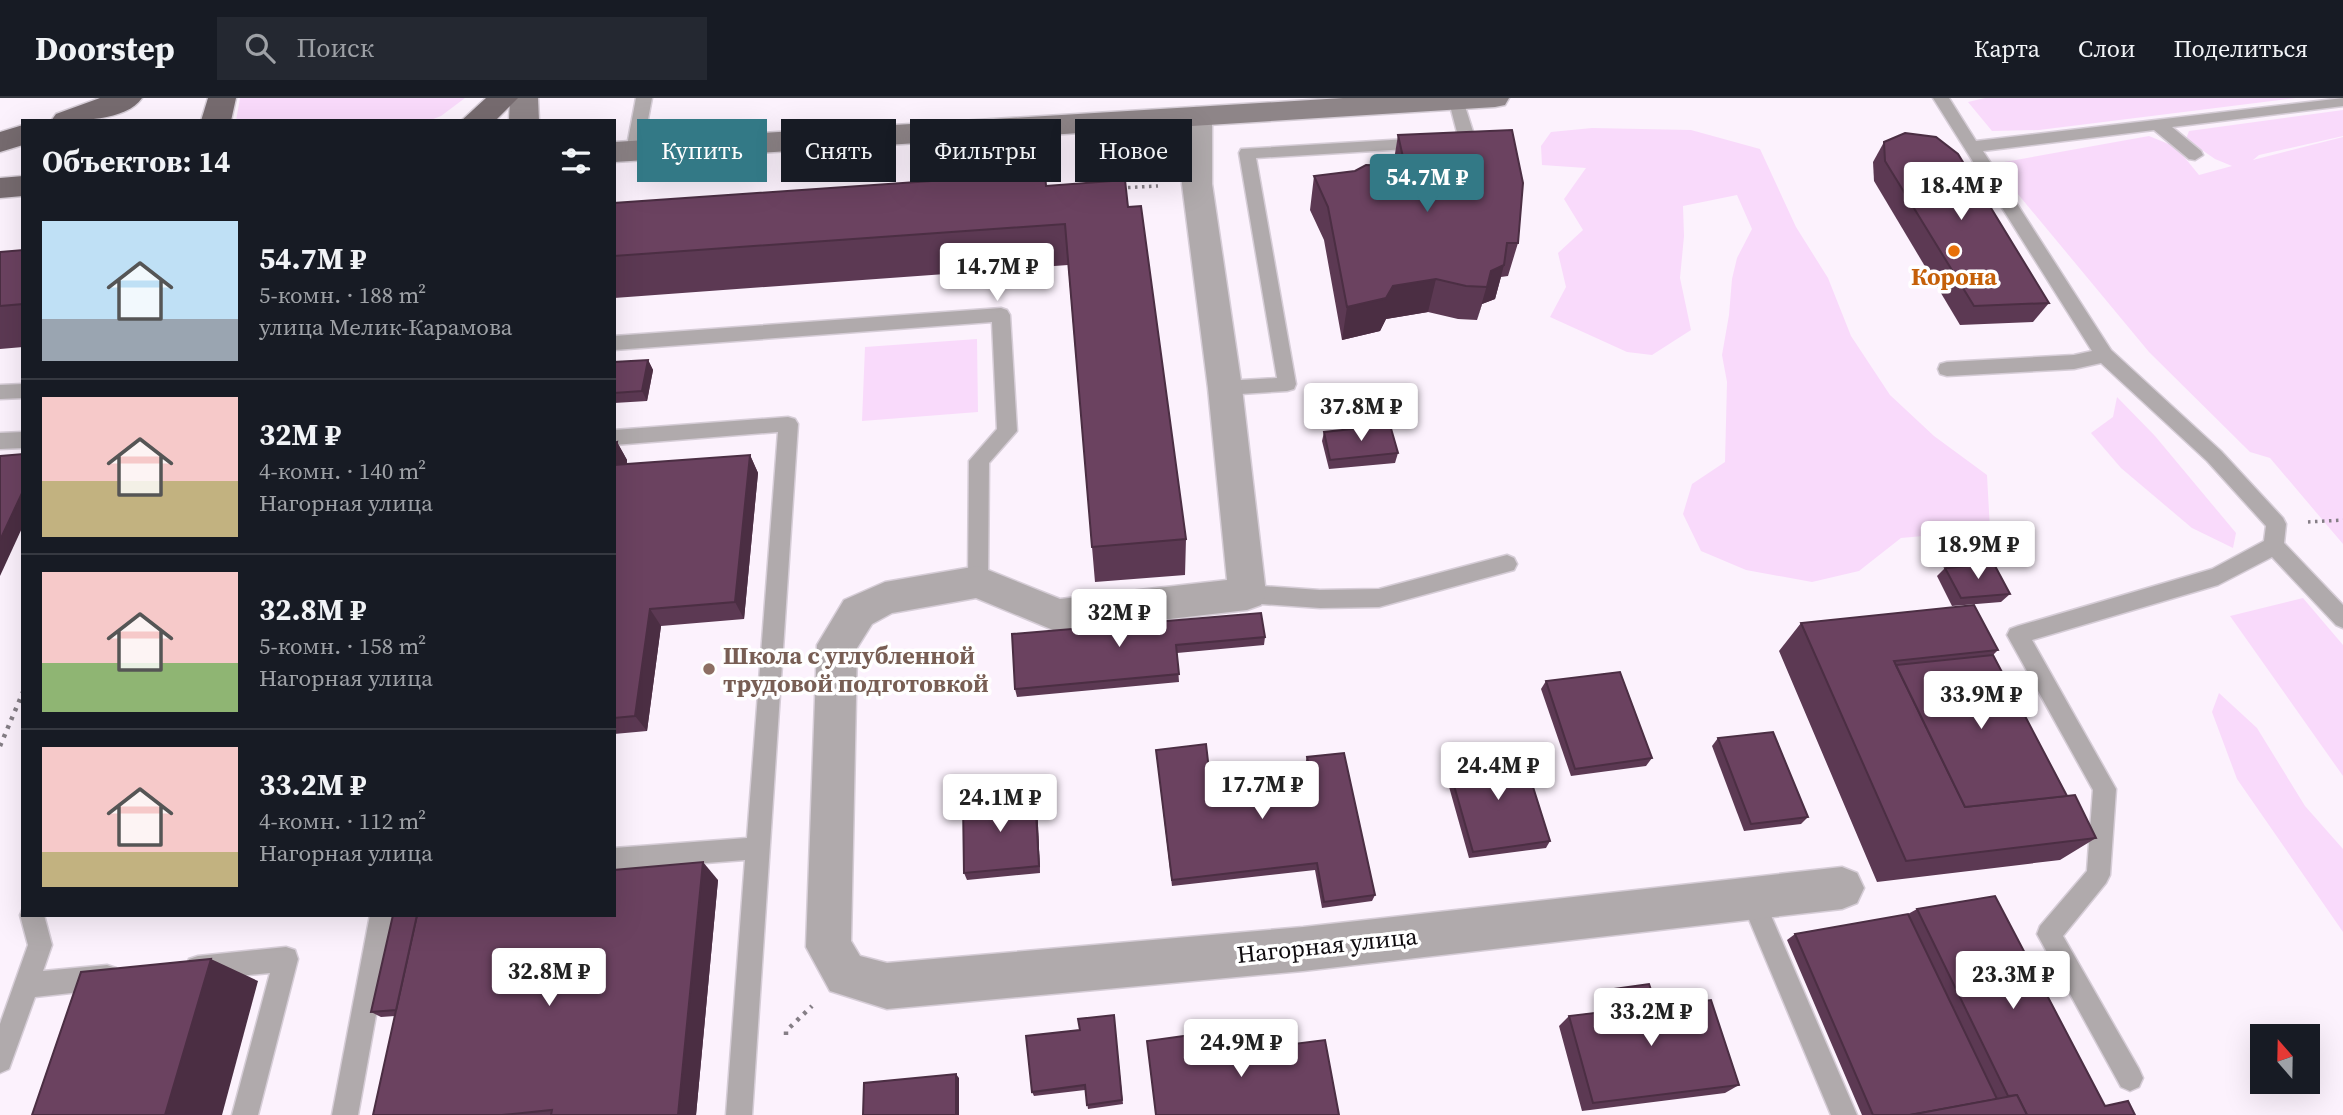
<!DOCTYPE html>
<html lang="ru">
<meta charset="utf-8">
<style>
:root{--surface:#171b24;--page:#242831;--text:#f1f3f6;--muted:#9ea1a6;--line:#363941;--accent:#337986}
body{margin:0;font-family:"Source Serif 4",serif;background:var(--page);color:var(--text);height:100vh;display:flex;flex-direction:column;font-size:26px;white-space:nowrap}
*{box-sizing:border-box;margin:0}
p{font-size:23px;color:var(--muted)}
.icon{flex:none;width:38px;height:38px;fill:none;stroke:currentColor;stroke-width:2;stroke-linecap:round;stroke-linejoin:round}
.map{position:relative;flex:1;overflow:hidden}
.sheet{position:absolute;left:21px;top:21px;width:595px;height:798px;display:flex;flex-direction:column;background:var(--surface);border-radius:0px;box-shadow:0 7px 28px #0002}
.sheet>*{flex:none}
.guide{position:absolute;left:637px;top:21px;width:665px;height:63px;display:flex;gap:14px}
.needle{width:46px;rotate:340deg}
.buttons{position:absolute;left:2250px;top:926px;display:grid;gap:14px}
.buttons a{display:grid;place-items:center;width:70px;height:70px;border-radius:0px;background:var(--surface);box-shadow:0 7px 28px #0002;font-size:35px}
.price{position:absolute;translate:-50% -60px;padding:0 16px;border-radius:7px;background:#fff;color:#222;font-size:23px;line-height:46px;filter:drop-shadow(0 2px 4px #0008)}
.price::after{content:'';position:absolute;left:50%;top:42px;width:21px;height:16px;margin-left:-10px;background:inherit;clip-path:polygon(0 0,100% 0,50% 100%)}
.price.selected{background:var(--accent);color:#fff}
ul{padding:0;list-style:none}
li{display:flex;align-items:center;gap:21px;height:175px;padding:0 21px}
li+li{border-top:2px solid var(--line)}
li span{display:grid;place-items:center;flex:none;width:196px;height:140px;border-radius:0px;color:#555}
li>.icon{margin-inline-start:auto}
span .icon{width:84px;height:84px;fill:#fffc;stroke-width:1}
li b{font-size:30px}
h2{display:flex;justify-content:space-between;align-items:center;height:84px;padding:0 21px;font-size:30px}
.chip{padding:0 24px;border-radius:0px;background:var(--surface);box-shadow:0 7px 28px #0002;font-size:24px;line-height:63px}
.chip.selected{background:var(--accent);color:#fff}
header{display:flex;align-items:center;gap:42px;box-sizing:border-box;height:98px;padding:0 35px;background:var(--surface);border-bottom:2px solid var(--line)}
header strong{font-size:33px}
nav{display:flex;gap:38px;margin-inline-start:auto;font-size:24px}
.search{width:490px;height:63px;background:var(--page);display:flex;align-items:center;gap:18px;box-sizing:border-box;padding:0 24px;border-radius:0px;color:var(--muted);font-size:26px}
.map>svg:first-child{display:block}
</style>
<header>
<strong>Doorstep</strong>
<div class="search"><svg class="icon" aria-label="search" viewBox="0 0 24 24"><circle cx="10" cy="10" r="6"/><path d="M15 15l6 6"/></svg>Поиск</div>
<nav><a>Карта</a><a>Слои</a><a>Поделиться</a></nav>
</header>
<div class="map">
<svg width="2343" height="1017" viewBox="0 0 2343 1017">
<rect width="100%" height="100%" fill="#fcf2fd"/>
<!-- green -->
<g fill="#f9dafb">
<polygon points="240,0 465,0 441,18 428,23 236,23"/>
<polygon points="1985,0 2296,0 2039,32 1992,33 1968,4"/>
<polygon points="2343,12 2343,38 2259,57 2253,62 2343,39 2343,446 2270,360 2250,354 2149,254 1993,66 2149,38 2176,49 2199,77 2232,68 2215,61 2186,41 2189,33"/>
<polygon points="1592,30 1691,32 1760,51 1796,129 1828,180 1851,238 1890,297 1934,338 1987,377 1990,432 1901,440 1859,473 1812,484 1746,472 1701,453 1683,416 1692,386 1725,364 1727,284 1722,257 1729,217 1732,181 1737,160 1752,131 1737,97 1683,108 1684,138 1680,180 1691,232 1652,257 1627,254 1550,219 1566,189 1558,155 1583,132 1564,101 1586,70 1542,67 1541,48 1551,34"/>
<polygon points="977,241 978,314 862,323 865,249"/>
<polygon points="2117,299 2155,338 2236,435 2233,450 2192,430 2121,370 2091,335 2113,319"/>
<polygon points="2303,500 2343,547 2343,678 2230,518"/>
<polygon points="2219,595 2257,630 2305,708 2343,751 2343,834 2237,681 2212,614"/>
</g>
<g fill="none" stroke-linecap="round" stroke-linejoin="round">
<!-- lane casing -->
<g stroke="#d6cdd7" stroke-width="3">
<g id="lane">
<polygon points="636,0 652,0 642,53 634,58 626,53"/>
<polygon points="1448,0 1463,2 1476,43 1474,47 1256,60 1296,286 1294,291 1287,293 1225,297 1218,295 1216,290 1218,285 1225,283 1277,280 1239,55 1241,51 1458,38"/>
<polygon points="1933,0 1949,0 1976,43 2343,0 2343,8 2172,29 2201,53 2203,57 2195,62 2189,61 2154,32 1983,53 2111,252 2221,353 2283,420 2286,426 2284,445 2343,507 2343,530 2336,527 2272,459 2218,487 2032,542 2116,691 2110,777 2106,785 2063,838 2139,971 2143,980 2139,989 2130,993 2121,989 2037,836 2040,828 2087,773 2093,692 2007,537 2010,531 2018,528 2212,471 2264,443 2266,428 2207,363 2101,265 2074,271 1947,278 1940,276 1938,271 1940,266 1947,264 2074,257 2092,253"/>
<polygon points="1001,210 1007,212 1010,217 1017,333 989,365 988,484 985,490 978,493 971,490 968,484 969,363 997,331 992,224 614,252 614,238"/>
<polygon points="23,286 23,300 0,301 0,287"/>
<polygon points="788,319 795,321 798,326 752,1017 726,1017 745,762 614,772 614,750 747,740 778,334 614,347 614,332"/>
<polygon points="23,334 23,350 0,351 0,335"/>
<polygon points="1507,457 1514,460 1517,466 1514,472 1379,509 1320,510 1247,505 1240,502 1237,496 1240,490 1247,487 1320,492 1379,491"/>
<polygon points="1752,788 1760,792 1857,1017 1831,1017 1740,800 1744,792"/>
<polygon points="23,810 23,817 44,817 52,847 43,873 107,867 116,870 119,879 116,888 107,891 35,899 9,971 0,975 0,926 28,847 20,817"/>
<polygon points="370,817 394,817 358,1017 332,1017"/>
<polygon points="286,849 295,852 298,861 258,1017 232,1017 270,875 198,882 189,879 186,870 189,861 198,858"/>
</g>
</g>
<!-- street casing -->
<g stroke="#d6cdd7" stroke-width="3">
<polygon id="street" points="1197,9 1207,11 1212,18 1212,86 1242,290 1266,496 1261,507 1247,512 1058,534 976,500 892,515 872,526 857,550 851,843 860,858 887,865 1303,829 1842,769 1857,775 1864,790 1857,805 1842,811 1303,873 887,911 830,893 806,849 817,547 844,502 885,484 978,468 1060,501 1227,482 1208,290 1182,86 1182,18 1187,11"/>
</g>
<!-- secondary casing -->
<g stroke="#d6cdd7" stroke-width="3">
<g id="secondary">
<polygon points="510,0 538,0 539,23 509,23"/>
<polygon points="1343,0 1509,0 1505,7 1495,9 614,64 614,44"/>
</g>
</g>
<!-- primary casing -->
<g stroke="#d6cdd7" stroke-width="3">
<g id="primary">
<path d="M 100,0 L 142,0 C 127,23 76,23 51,23 L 56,16 Z"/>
<polygon points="208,0 236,0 231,23 201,23"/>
<polygon points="486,0 518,0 495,23 461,23"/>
<polygon points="23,27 23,47 0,54 0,34"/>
<polygon points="23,78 23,98 0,100 0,80"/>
</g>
</g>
<!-- path-far1 -->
<g stroke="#857e86" stroke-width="3.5" stroke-dasharray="2.5 4.5" stroke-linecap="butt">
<polyline points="1121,90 1158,88"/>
<polyline points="2308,424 2343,422"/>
</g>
<!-- path -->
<g stroke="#857e86" stroke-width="4.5" stroke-dasharray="3.5 6" stroke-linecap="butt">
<polyline points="0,648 23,594"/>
<polyline points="786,937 786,933 812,908"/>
</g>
<!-- lane -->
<use href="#lane" fill="#b0aaac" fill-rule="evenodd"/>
<!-- street -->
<use href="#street" fill="#b0aaac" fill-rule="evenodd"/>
<!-- secondary -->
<use href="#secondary" fill="#8e8588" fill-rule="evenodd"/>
<!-- primary -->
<use href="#primary" fill="#766b6f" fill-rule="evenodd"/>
</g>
<!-- wall -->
<g fill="#5c3953">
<polygon points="1398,37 1518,145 1508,178 1501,179 1495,201 1482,206 1477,222 1458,221 1428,214 1386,221 1380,233 1342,242 1324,142 1310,112 1314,78 1393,68"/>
<polygon points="1884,44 2049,205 2033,224 1960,227 1874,83 1873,64"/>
<polygon points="1046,88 1128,109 1186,441 1185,477 1095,484 1068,167 614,200 614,105"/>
<polygon points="23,152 23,249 0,251 0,154"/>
<polygon points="648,262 653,272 647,303 614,305 614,264"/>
<polygon points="1324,334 1398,355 1395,365 1329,371 1322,343"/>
<polygon points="617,344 627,362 627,366 750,357 758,375 744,521 661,528 647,633 614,636 614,345"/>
<polygon points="1945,470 2010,496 2001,504 1952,508 1937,478"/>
<polygon points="1801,525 1998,552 1993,557 2067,698 2096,740 2060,762 1877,784 1779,553"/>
<polygon points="1012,536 1265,539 1264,547 1177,555 1179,584 1017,599 1015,591"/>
<polygon points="1546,583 1652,660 1646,668 1571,678 1541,591"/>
<polygon points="1718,640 1808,719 1801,726 1744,733 1712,648"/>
<polygon points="1156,652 1209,672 1271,688 1309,684 1305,666 1307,659 1375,797 1372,803 1322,810 1315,772 1172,788"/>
<polygon points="1447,663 1550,743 1546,750 1469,760 1444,671"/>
<polygon points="1035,697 1037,704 1040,775 967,782 964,775"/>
<polygon points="718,782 696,1017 373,1017 395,918 381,919 371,914"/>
<polygon points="1917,811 2105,1008 2135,1017 1862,1017 1787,842 1795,836 1908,816"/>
<polygon points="1606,892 1657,909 1739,987 1725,995 1582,1013 1559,928 1569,918 1599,914 1595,902"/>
<polygon points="1114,917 1123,1006 1088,1011 1085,992 1034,998 1032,994 1080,932"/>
</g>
<!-- shaded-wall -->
<g fill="#4b2e43">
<polygon points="1504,167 1495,201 1482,206 1477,222 1491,173"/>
<polygon points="1436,181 1428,214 1386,221 1380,233 1342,242 1347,209 1393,188"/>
<polygon points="648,262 653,272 647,303 642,293"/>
<polygon points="617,344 627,362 624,385 614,369 614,360"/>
<polygon points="750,357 758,375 744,521 735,504"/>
<polygon points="23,393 23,428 0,478 0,442"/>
<polygon points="650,511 661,528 647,633 635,618"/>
<polygon points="1035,697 1037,704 1040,775 1039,768"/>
<polygon points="703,764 718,782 696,1017 678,1017"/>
<polygon points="211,861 258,883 222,1017 165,1017"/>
<polygon points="956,976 959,980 959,1017 956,1017"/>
</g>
<!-- building -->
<g fill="#6b4260" stroke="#4b2e43" stroke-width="2">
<polygon points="1512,32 1523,85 1518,145 1507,145 1504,167 1491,173 1487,189 1466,188 1436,181 1393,188 1386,200 1347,209 1328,109 1314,78 1355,73 1366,67 1405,68 1398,37"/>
<polygon points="1905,35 1936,39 1958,56 2049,205 1974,208 1885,63 1884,44"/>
<polygon points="1045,75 1046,88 1125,82 1128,109 1141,108 1186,441 1092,449 1065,126 614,158 614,105"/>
<polygon points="23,152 23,206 0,208 0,154"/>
<polygon points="648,262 642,293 614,295 614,264"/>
<polygon points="1390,327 1398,355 1330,362 1324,334"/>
<polygon points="617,344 614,360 614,345"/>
<polygon points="23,356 23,393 0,442 0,358"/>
<polygon points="750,357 735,504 650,511 635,618 614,620 614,367"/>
<polygon points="1994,466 2010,496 1961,500 1945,470"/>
<polygon points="1974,507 1998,552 1894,563 1965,709 2075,697 2096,740 1906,763 1801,525"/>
<polygon points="1261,515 1265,539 1176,547 1179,576 1015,591 1012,536"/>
<polygon points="1993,557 2067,698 1965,709 1896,567"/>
<polygon points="1620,574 1652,660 1575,671 1546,583"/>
<polygon points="1773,634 1808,719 1751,726 1718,640"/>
<polygon points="1206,646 1209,672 1267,666 1271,688 1312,684 1307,659 1344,655 1375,797 1324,804 1317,765 1172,782 1156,652"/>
<polygon points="1522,654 1550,743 1473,754 1447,663"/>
<polygon points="1035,697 1039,768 964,775 963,704"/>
<polygon points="703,764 678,1017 551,1017 552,1012 502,1017 373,1017 417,817 614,817 614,772"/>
<polygon points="1995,798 2105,1008 2128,1003 2135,1017 2027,1017 2017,997 2008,998 1917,811"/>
<polygon points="1908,816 1997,1001 1910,1017 1873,1017 1795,836"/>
<polygon points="393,817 417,817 396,912 371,914"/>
<polygon points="211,861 165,1017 32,1017 81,874"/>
<polygon points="1649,886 1657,909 1711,902 1739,987 1593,1005 1569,918 1612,913 1606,892"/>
<polygon points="1114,917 1122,1002 1087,1007 1085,987 1032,994 1026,938 1080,932 1078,921"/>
<polygon points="1206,935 1209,957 1325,942 1339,1017 1156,1017 1147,943"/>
<polygon points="956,976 956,1017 863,1017 864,985"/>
<polygon points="2017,997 2027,1017 1910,1017"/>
</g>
<!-- markers -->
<circle fill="#e8710a" stroke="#fff" stroke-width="2.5" cx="1954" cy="153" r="7"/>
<circle fill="#8d6e63" stroke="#fff" stroke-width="2.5" cx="709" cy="571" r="7"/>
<g text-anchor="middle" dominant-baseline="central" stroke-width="7" stroke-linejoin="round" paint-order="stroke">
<!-- food labels -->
<g font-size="24" font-weight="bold" fill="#c56008" stroke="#fff">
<text x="1954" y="178">Корона</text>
</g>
<!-- education labels -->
<g font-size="24" font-weight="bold" fill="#785e54" stroke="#fff" text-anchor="start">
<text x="723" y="557">Школа с углубленной<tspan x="723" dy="28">трудовой подготовкой</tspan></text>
</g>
<!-- street labels -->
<g font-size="24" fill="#0e0a0e" stroke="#fff">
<text transform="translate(1327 847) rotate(-6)">Нагорная улица</text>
</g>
</g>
</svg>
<div class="buttons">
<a><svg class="needle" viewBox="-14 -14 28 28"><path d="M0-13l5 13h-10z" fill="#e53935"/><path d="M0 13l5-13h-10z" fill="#9ea1a6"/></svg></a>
</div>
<b class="price selected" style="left:1427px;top:116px">54.7M ₽</b>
<b class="price" style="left:1961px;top:124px">18.4M ₽</b>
<b class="price" style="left:997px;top:205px">14.7M ₽</b>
<b class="price" style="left:1361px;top:345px">37.8M ₽</b>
<b class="price" style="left:1978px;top:483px">18.9M ₽</b>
<b class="price" style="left:1119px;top:551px">32M ₽</b>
<b class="price" style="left:1981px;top:633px">33.9M ₽</b>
<b class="price" style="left:1498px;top:704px">24.4M ₽</b>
<b class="price" style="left:1262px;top:723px">17.7M ₽</b>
<b class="price" style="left:1000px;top:736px">24.1M ₽</b>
<b class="price" style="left:549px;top:910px">32.8M ₽</b>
<b class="price" style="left:2013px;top:913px">23.3M ₽</b>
<b class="price" style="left:1651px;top:950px">33.2M ₽</b>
<b class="price" style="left:1241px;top:981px">24.9M ₽</b>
<div class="guide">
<a class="chip selected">Купить</a>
<a class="chip">Снять</a>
<a class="chip">Фильтры</a>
<a class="chip">Новое</a>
</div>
<section class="sheet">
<h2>Объектов: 14<svg class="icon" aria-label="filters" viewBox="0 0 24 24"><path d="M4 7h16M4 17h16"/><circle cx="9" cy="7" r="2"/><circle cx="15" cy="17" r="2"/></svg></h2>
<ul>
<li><span style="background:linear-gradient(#bfe0f5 70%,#9aa5b1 0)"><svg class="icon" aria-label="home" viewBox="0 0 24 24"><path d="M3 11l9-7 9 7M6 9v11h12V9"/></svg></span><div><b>54.7M ₽</b><p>5-комн. · 188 m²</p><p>улица Мелик-Карамова</p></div></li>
<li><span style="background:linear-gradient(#f6c9c9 60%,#c2b280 0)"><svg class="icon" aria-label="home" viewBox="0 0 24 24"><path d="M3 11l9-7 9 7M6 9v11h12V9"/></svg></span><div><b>32M ₽</b><p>4-комн. · 140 m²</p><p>Нагорная улица</p></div></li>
<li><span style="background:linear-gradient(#f6c9c9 65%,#8fb573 0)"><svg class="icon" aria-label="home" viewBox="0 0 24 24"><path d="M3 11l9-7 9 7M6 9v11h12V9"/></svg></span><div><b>32.8M ₽</b><p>5-комн. · 158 m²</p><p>Нагорная улица</p></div></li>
<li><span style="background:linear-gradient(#f6c9c9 75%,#c2b280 0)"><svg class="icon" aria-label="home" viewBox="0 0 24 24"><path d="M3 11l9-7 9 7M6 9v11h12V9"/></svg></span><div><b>33.2M ₽</b><p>4-комн. · 112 m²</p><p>Нагорная улица</p></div></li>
</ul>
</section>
</div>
